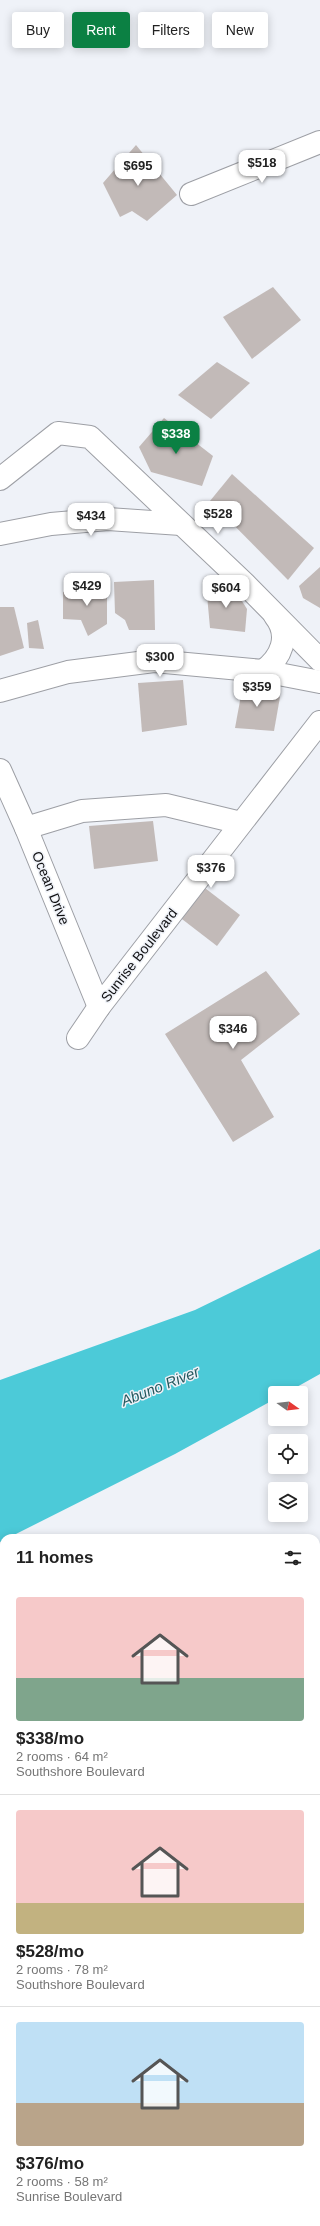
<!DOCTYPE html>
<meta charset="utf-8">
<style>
:root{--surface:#fff;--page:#f6f6f6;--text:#222;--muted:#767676;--line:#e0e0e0;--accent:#0b8043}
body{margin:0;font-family:Arial,sans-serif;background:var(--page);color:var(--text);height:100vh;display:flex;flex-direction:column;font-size:15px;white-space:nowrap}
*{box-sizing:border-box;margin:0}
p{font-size:13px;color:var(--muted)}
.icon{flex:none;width:22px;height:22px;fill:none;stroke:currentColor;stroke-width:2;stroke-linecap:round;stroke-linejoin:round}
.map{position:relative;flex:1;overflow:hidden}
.drawer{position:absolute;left:0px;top:1534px;width:320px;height:692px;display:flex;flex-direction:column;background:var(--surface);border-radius:12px 12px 0 0;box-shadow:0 2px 10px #0003}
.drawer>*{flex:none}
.top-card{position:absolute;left:12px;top:12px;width:296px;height:36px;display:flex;gap:8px}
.needle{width:26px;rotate:104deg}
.fabs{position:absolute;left:268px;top:1386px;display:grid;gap:8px}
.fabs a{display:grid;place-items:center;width:40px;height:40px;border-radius:4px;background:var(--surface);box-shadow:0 2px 10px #0003;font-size:20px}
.price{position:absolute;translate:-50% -34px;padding:0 9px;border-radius:8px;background:#fff;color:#222;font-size:13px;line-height:26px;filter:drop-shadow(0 1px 2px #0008)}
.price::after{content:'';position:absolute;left:50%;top:24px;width:12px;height:9px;margin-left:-6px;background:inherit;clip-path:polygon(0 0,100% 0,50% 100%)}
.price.active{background:var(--accent);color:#fff}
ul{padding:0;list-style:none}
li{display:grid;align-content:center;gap:8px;height:212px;padding:0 16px}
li+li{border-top:1px solid var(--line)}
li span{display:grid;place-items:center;height:124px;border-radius:4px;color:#555}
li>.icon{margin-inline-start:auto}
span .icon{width:72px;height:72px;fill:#fffc;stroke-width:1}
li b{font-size:17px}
h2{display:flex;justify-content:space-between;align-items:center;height:48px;padding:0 16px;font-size:17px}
.chip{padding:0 14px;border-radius:4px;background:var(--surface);box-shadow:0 2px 10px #0003;font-size:14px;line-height:36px}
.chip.active{background:var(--accent);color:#fff}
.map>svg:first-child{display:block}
</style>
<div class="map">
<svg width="320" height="2226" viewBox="0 0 320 2226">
<rect width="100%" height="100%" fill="#eff2f8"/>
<!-- water -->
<polygon fill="#4ccad8" points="320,1249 320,1374 286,1393 275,1393 275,1399 175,1454 0,1542 0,1380 195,1310"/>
<!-- building -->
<g fill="#c2bab8">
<polygon points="136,145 177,195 147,221 132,211 120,217 103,183"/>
<polygon points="273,287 301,320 252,359 223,317"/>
<polygon points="217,362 250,383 211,419 178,395"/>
<polygon points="164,418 213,456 202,486 151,472 139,447"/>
<polygon points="232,474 314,548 288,580 210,501"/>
<polygon points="320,567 320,608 303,598 299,586"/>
<polygon points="154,580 155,630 129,630 125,620 115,613 114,582"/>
<polygon points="206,584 235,590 247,609 245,632 210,628"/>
<polygon points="77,585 107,588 107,624 88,636 81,620 63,619 63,592 73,591"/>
<polygon points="0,607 14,607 24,648 0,656"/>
<polygon points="38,620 44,649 29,648 27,623"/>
<polygon points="244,679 280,697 274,731 235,728"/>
<polygon points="183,680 187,725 142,732 138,683"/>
<polygon points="153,821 158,861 94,869 89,826"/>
<polygon points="201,885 240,915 217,946 178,916"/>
<polygon points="266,971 300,1014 241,1060 274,1117 233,1142 165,1034"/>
</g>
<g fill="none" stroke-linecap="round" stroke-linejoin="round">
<!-- minor casing -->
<g stroke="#9d9fa5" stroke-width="24">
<g id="minor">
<polyline points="191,194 320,142"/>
<polyline points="0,479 58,433 90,437 244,583 320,660"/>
<polyline points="0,534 51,524 108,519 181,524"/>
<path d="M 263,671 C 281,658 291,636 275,616"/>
<polyline points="0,691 68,672 154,661 263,671 320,682"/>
<polyline points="0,770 26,828 99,1007"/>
<polyline points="26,828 82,811 166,805 241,823"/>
<polyline points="78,1038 99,1007 320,722"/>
<polyline points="316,1596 320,1600"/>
<polyline points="316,1654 320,1651"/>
<polyline points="0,1756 4,1752"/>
<polyline points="316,1764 320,1769"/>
<polyline points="316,1825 320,1822"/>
<polyline points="0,1907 4,1904"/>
<polyline points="0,2100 4,2096"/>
</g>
</g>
<!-- minor -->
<use href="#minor" stroke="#fff" stroke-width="22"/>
</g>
<g text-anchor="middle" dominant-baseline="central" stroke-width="3" stroke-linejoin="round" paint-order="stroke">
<!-- street labels -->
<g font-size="14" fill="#101012" stroke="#eff2f8">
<text transform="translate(51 888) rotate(68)">Ocean Drive</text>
<text transform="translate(139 955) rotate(-52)">Sunrise Boulevard</text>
</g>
<!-- water labels -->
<g font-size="15" font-style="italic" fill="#23585e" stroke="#eff2f8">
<text transform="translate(160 1386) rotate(-22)">Abuno River</text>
</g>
</g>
</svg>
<div class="fabs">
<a><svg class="needle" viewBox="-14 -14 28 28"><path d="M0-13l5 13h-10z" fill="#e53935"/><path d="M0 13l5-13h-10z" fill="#767676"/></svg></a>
<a><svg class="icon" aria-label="locate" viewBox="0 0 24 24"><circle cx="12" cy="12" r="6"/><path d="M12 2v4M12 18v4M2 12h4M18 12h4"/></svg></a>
<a><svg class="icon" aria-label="layers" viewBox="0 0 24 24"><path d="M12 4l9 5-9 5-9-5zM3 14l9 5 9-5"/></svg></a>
</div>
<b class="price" style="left:262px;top:184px">$518</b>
<b class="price" style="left:138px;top:187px">$695</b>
<b class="price active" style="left:176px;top:455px">$338</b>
<b class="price" style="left:218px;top:535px">$528</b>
<b class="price" style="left:91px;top:537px">$434</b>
<b class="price" style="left:87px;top:607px">$429</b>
<b class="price" style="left:226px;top:609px">$604</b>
<b class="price" style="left:160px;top:678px">$300</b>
<b class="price" style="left:257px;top:708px">$359</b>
<b class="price" style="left:211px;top:889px">$376</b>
<b class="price" style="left:233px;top:1050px">$346</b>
<div class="top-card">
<a class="chip">Buy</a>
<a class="chip active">Rent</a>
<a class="chip">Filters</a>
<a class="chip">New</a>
</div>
<section class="drawer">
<h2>11 homes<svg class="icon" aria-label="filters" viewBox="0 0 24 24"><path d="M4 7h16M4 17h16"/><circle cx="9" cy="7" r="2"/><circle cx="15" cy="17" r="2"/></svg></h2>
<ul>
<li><span style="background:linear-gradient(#f6c9c9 65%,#7fa58c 0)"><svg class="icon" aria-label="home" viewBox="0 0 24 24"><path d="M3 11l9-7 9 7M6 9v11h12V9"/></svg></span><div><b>$338/mo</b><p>2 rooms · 64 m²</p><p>Southshore Boulevard</p></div></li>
<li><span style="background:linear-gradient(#f6c9c9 75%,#c2b280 0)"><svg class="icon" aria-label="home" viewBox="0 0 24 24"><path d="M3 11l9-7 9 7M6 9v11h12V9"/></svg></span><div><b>$528/mo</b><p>2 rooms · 78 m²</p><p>Southshore Boulevard</p></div></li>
<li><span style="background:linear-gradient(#bfe0f5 65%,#b9a48a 0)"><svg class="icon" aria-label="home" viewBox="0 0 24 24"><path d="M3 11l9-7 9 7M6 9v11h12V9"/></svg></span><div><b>$376/mo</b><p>2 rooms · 58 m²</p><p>Sunrise Boulevard</p></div></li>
</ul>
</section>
</div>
